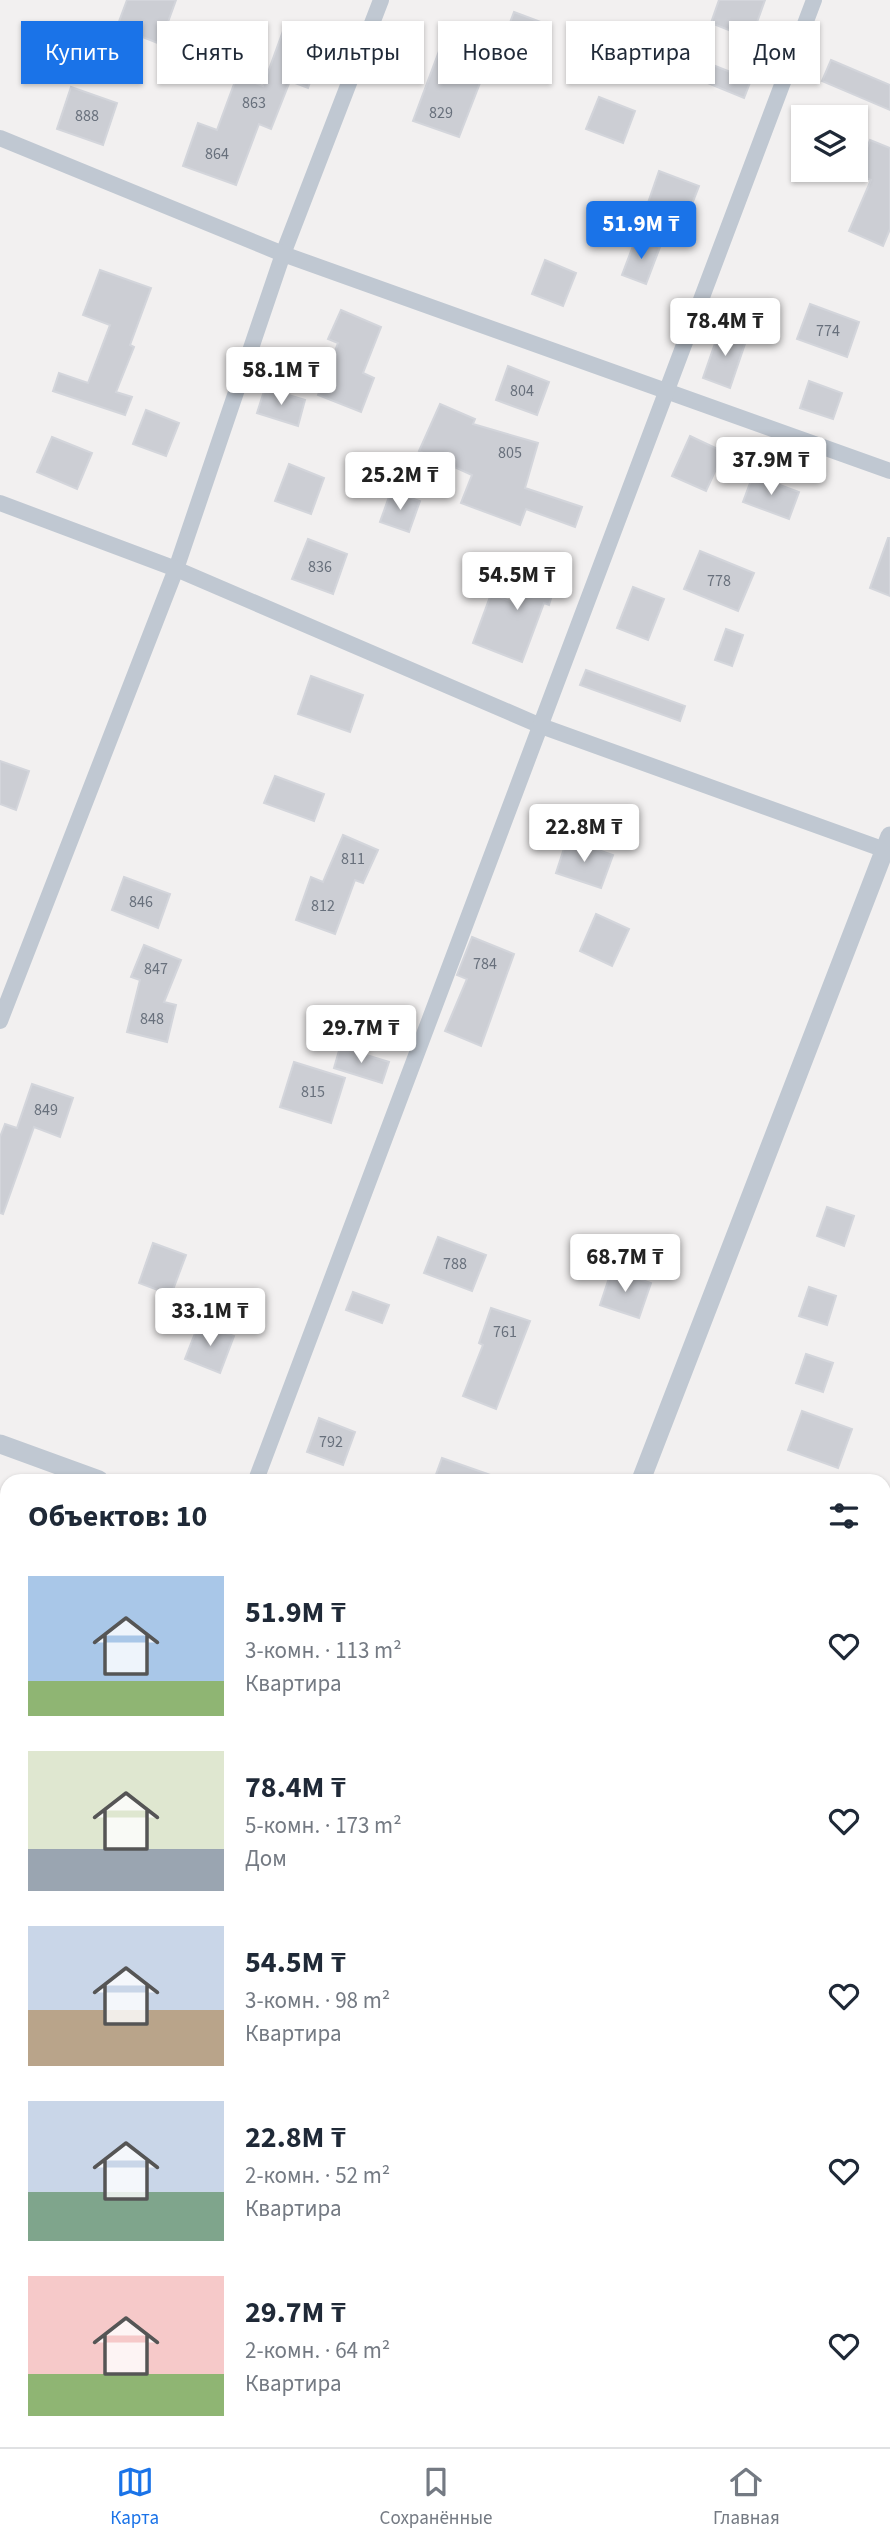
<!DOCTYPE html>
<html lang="ru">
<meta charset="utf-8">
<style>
:root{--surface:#fff;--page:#f6f6f7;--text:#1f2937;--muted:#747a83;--line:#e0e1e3;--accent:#1a73e8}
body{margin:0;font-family:"Source Sans 3",sans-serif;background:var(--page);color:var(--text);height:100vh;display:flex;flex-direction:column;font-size:26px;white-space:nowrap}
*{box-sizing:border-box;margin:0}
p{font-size:23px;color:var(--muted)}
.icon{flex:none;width:38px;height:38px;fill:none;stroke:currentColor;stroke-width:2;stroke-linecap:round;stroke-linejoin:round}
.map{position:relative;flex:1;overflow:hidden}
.details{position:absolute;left:0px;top:1474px;width:891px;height:975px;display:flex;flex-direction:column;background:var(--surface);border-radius:21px 21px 0 0;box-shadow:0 2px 5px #0004}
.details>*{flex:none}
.hud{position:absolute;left:21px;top:21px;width:849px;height:63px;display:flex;gap:14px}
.tools{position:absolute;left:791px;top:105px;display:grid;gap:14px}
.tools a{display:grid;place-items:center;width:77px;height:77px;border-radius:0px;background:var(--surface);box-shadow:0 2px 5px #0004;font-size:35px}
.price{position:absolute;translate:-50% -60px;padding:0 16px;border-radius:7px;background:#fff;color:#222;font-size:23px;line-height:46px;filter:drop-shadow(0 2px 4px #0008)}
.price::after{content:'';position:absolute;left:50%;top:42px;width:21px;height:16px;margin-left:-10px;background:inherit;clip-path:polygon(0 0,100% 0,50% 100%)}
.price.on{background:var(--accent);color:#fff}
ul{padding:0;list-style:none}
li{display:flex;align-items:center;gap:21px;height:175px;padding:0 28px}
li span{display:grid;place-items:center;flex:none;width:196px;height:140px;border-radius:0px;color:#555}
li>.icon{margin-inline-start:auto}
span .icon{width:84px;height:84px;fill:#fffc;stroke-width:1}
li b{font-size:30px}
h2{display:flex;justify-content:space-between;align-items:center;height:84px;padding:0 28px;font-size:30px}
.tag{padding:0 24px;border-radius:0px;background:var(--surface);box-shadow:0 2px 5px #0004;font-size:24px;line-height:63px}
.tag.on{background:var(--accent);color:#fff}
.menu{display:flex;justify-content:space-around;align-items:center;height:98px;border-top:2px solid var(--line);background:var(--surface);font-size:19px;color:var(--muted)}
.menu a{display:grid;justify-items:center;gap:4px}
.menu .on{color:var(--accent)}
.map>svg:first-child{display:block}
</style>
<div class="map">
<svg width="890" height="2447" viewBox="0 0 890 2447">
<rect width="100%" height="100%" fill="#f2f0f0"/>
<!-- building -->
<g fill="#ccced4" stroke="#d3d5db" stroke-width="2">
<polygon points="127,0 176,0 160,44 117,27"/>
<polygon points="719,0 765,0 751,39 711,23"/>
<polygon points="514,12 549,25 539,54 503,41"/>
<polygon points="669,23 693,30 686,54 662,47"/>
<polygon points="283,31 323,46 308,88 290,81 271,129 259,124 236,185 183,166 198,123 217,130 237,76 263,86"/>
<polygon points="445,35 492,52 459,137 413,121"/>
<polygon points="700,60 751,80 744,98 693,77"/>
<polygon points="831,60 890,85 890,110 822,81"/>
<polygon points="71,87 117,103 103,145 57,129"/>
<polygon points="599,97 635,111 623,143 586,129"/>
<polygon points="870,140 890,148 890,229 883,246 849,231 871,180 857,174"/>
<polygon points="659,171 699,186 687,217 648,203"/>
<polygon points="636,238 660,247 646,284 622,275"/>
<polygon points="545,260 576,273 563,306 532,294"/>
<polygon points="100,270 151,288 130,345 134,347 116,392 132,397 125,415 53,391 59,373 88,383 110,325 83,315"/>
<polygon points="810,304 859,322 847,357 797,339"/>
<polygon points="341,310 381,327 363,373 374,378 361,412 318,395 338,343 328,339"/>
<polygon points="720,329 747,338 730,388 703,378"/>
<polygon points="508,366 549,382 537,415 496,400"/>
<polygon points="809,381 842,393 833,419 800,408"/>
<polygon points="265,388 305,400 298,426 257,413"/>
<polygon points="440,404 475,419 473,424 538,443 525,488 582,507 575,527 526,509 520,525 461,503 472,475 419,451"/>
<polygon points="146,410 179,423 166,456 133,444"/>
<polygon points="690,436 724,452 706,491 672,476"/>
<polygon points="52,437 92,453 77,489 37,472"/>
<polygon points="289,464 324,478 311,514 275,501"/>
<polygon points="753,475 799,492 789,519 743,502"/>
<polygon points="391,491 420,501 409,532 380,522"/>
<polygon points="888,538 890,538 890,596 870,588"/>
<polygon points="308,539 347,554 333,594 292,579"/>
<polygon points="700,551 754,573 738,611 684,589"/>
<polygon points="528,558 560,569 549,605 544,603 522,662 473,643 491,594 513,602"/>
<polygon points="633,587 664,599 648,640 617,628"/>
<polygon points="726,629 743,635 732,666 715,660"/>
<polygon points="586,670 685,706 680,721 580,685"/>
<polygon points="311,676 363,695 350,732 298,714"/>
<polygon points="0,761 29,771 16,810 0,804"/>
<polygon points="275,776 324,794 314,821 264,803"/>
<polygon points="343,835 378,850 363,883 355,880 335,934 296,920 311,877 323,882"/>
<polygon points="567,839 613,855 601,888 556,873"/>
<polygon points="124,877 170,894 158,928 112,910"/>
<polygon points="596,914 629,929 612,966 580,951"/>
<polygon points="472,937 514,954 481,1046 445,1031 467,979 457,975"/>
<polygon points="144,945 181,960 164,1002 176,1005 167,1042 127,1032 140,980 131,977"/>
<polygon points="340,1047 389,1062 382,1083 334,1068"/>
<polygon points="294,1062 345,1078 331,1123 280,1107"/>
<polygon points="32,1084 73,1098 60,1137 34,1127 3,1214 0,1213 0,1137 5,1124 17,1128"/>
<polygon points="827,1207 854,1216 844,1246 817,1236"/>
<polygon points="438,1237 486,1255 472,1291 424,1273"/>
<polygon points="153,1243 186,1255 171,1295 139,1283"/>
<polygon points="612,1269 651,1283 639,1318 600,1305"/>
<polygon points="809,1287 836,1296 827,1325 799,1316"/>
<polygon points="353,1292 389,1305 382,1323 346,1310"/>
<polygon points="491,1308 530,1321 496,1409 463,1396 483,1345 479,1343"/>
<polygon points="199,1323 234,1336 220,1373 185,1359"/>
<polygon points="806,1354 833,1363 823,1392 796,1383"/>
<polygon points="802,1411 852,1429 838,1468 788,1450"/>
<polygon points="319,1418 355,1432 343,1465 307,1452"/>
<polygon points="442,1458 499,1478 499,1480 434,1480"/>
</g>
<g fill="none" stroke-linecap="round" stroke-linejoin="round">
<!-- minor -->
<g stroke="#c0c8d2" stroke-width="16">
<polyline points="381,0 283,254 890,471"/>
<polyline points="0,138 283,254 176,569 0,1021"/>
<polyline points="0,503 176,569 541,726 885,850"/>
<polyline points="256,1480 814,0"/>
<polyline points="884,1760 890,1762"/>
<polyline points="884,1896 890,1877"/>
<polyline points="0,1950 7,1946"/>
<polyline points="0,2066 7,2061"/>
<polyline points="682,2447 685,2441"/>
</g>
<!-- tertiary -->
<g stroke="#c0c8d2" stroke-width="19">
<polyline points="0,1444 99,1480"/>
<polyline points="641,1480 890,836"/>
<polyline points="279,2447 281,2441"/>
</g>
</g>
<g text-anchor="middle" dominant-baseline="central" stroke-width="7" stroke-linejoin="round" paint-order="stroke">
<!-- number labels -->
<g font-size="16" fill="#68707c">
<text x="254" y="103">863</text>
<text x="441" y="113">829</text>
<text x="87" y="116">888</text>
<text x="217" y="154">864</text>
<text x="828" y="331">774</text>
<text x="522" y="391">804</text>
<text x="510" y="453">805</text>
<text x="320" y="567">836</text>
<text x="719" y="581">778</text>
<text x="353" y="859">811</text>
<text x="141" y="902">846</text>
<text x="323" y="906">812</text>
<text x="485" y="964">784</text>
<text x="156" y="969">847</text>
<text x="152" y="1019">848</text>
<text x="313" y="1092">815</text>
<text x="46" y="1110">849</text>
<text x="455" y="1264">788</text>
<text x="505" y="1332">761</text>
<text x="331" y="1442">792</text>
</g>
</g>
</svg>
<div class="tools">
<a><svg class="icon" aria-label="layers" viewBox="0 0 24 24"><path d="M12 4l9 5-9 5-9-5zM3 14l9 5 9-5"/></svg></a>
</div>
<b class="price on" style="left:641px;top:261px">51.9M ₸</b>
<b class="price" style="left:725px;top:358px">78.4M ₸</b>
<b class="price" style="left:281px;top:407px">58.1M ₸</b>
<b class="price" style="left:771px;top:497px">37.9M ₸</b>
<b class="price" style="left:400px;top:512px">25.2M ₸</b>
<b class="price" style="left:517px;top:612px">54.5M ₸</b>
<b class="price" style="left:584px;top:864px">22.8M ₸</b>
<b class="price" style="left:361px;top:1065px">29.7M ₸</b>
<b class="price" style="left:625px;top:1294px">68.7M ₸</b>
<b class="price" style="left:210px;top:1348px">33.1M ₸</b>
<div class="hud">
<a class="tag on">Купить</a>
<a class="tag">Снять</a>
<a class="tag">Фильтры</a>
<a class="tag">Новое</a>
<a class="tag">Квартира</a>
<a class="tag">Дом</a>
</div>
<section class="details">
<h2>Объектов: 10<svg class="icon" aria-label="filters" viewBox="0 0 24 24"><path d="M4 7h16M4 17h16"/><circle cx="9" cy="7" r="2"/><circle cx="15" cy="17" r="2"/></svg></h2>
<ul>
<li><span style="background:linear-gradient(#a9c7e8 75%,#8fb573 0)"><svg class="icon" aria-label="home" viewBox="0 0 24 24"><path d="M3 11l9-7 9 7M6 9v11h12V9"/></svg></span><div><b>51.9M ₸</b><p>3-комн. · 113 m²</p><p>Квартира</p></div><svg class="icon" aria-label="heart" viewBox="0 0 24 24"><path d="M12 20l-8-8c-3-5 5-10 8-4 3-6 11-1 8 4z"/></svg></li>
<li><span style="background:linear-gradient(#dfe7d0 70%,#9aa5b1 0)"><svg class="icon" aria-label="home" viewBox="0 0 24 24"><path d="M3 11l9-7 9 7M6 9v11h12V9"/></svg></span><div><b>78.4M ₸</b><p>5-комн. · 173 m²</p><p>Дом</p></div><svg class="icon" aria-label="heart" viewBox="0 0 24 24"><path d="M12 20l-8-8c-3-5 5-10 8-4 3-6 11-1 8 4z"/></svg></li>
<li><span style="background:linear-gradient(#c9d6e8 60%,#b9a48a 0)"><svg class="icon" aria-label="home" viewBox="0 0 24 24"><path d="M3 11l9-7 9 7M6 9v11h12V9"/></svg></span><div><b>54.5M ₸</b><p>3-комн. · 98 m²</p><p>Квартира</p></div><svg class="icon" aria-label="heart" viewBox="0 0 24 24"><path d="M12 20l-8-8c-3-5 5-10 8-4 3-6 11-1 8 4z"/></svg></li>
<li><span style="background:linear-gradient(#c9d6e8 65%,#7fa58c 0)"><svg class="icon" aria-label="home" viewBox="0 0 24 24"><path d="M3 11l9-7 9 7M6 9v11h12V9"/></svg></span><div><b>22.8M ₸</b><p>2-комн. · 52 m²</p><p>Квартира</p></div><svg class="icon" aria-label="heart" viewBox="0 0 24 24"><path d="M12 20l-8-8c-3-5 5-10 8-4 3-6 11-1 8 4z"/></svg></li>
<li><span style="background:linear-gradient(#f6c9c9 70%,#8fb573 0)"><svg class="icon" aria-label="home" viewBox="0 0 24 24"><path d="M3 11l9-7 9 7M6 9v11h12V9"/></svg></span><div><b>29.7M ₸</b><p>2-комн. · 64 m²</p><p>Квартира</p></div><svg class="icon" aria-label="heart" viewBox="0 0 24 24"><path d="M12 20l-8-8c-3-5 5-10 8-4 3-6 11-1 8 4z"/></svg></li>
</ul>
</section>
</div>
<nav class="menu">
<a class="on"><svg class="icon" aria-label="map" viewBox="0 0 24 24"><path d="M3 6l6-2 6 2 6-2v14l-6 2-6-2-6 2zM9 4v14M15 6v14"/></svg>Карта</a>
<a><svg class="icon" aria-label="saved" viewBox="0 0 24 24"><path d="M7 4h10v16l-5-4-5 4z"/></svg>Сохранённые</a>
<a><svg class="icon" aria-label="home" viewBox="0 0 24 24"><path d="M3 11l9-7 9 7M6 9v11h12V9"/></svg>Главная</a>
</nav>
